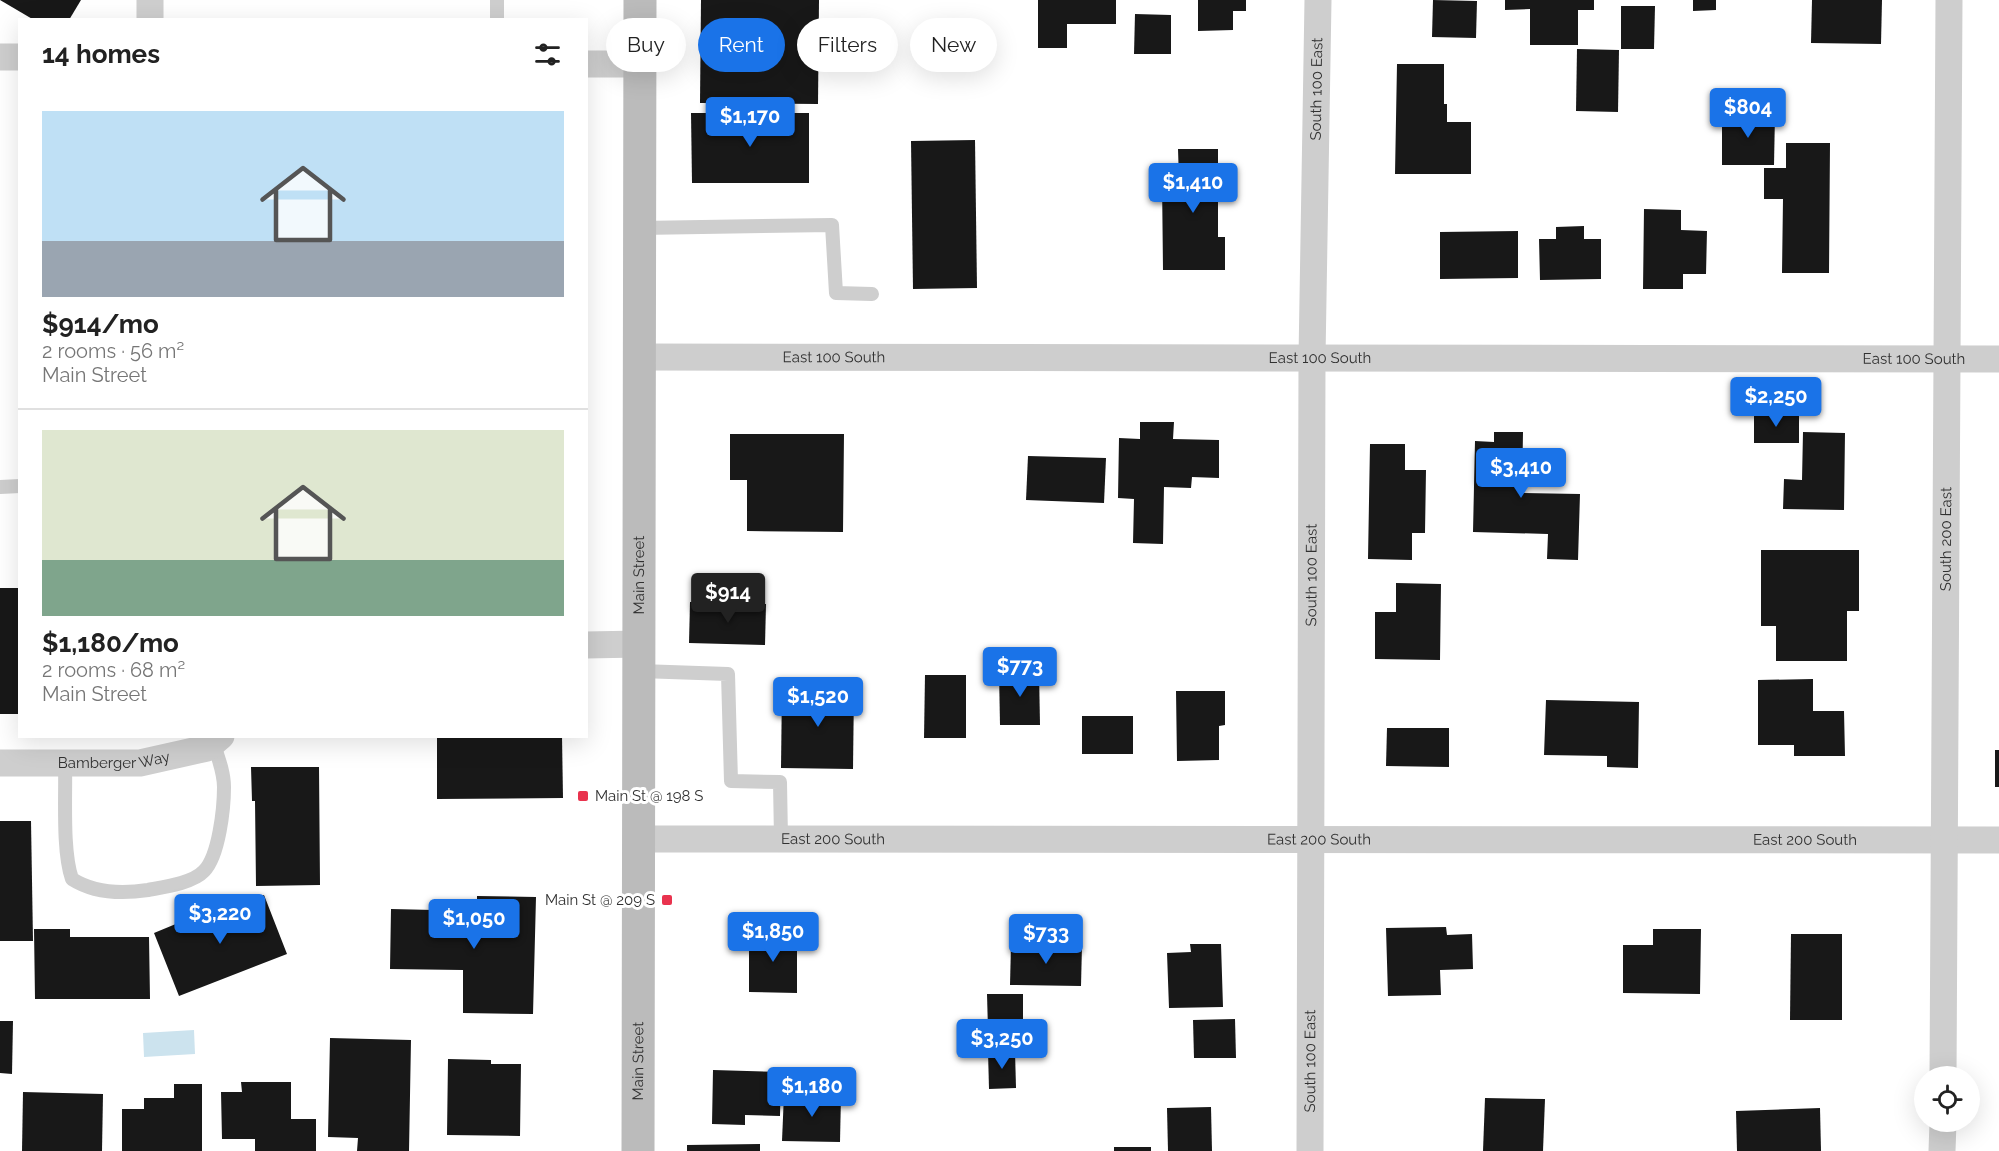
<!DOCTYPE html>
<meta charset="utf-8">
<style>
:root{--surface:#fff;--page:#f6f6f6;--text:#222;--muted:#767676;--line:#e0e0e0;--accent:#1a73e8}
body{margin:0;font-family:Raleway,sans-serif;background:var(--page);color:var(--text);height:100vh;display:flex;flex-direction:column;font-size:22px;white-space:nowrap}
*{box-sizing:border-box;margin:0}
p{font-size:20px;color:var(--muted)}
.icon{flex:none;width:33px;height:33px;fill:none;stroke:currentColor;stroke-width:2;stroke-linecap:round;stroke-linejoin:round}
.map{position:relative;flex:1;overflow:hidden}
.drawer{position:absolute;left:18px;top:18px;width:570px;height:720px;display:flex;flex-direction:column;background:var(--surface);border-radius:0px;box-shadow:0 6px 24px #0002}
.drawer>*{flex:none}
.banner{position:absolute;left:606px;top:18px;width:570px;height:54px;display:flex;gap:12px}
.controls{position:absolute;left:1914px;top:1066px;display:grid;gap:12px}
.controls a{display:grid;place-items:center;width:66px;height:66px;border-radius:50%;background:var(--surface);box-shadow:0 6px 24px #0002;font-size:30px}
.price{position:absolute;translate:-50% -51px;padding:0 14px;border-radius:6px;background:var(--accent);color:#fff;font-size:20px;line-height:39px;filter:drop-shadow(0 2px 3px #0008)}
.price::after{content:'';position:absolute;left:50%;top:36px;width:18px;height:14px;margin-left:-9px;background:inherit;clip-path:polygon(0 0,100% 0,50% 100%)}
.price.active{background:#222;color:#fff}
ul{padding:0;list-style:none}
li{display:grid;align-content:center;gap:12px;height:318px;padding:0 24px}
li+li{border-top:2px solid var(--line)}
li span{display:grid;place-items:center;height:186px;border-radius:0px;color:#555}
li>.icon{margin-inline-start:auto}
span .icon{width:108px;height:108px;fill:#fffc;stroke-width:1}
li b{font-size:26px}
h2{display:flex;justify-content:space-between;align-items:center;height:72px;padding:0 24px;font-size:26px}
.pill{padding:0 21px;border-radius:27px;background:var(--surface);box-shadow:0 6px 24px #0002;font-size:21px;line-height:54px}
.pill.active{background:var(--accent);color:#fff}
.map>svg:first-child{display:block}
</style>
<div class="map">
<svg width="1999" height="1151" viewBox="0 0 1999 1151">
<rect width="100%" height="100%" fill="#fff"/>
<!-- water -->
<polygon fill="#cce3ee" points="194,1030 195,1054 144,1057 143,1033"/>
<!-- building -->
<g fill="#181818">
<polygon points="0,0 81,0 69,20 34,20"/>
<polygon points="701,0 819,0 818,104 700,103"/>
<polygon points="1038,0 1116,0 1116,24 1067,24 1067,48 1038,48"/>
<polygon points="1198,0 1246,0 1246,11 1233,11 1233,30 1198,31"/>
<polygon points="1433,0 1477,1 1476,38 1432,37"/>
<polygon points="1505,0 1594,0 1594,10 1578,10 1578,45 1530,45 1530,9 1505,10"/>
<polygon points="1693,0 1716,0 1716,10 1693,11"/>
<polygon points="1812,0 1882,0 1881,44 1811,43"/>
<polygon points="1621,6 1655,6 1654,49 1621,49"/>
<polygon points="1135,14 1171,15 1171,54 1134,54"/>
<polygon points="1577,49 1619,50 1618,112 1576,111"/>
<polygon points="1397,64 1444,64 1444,104 1447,104 1447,122 1471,122 1471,174 1395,174"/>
<polygon points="691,113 809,113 809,183 692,183"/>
<polygon points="1722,113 1775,114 1774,165 1722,165"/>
<polygon points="975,140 977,288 913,289 911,141"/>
<polygon points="1786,143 1830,143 1829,273 1782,273 1783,199 1764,199 1764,168 1786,168"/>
<polygon points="1178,149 1218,149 1218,237 1225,237 1225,270 1163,270 1162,180 1179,180"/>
<polygon points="1644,209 1681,210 1681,230 1707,231 1706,274 1683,274 1683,289 1643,289"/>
<polygon points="1584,226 1584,239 1601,239 1601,279 1540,280 1539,239 1556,239 1556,227"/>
<polygon points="1518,231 1518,278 1440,279 1440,232"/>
<rect x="1754" y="412" width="45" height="31"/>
<polygon points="1140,422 1174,422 1173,439 1219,440 1219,478 1192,477 1191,488 1164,487 1163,544 1133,543 1134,499 1118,498 1119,438 1140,439"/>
<polygon points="1494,432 1523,432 1522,493 1580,494 1578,560 1547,559 1548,534 1473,532 1475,441 1494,442"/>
<polygon points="1803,432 1845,433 1844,510 1783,509 1784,479 1802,480"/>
<polygon points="730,434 844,434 843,532 747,531 747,480 730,480"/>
<polygon points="1370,444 1405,444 1405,470 1426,470 1425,533 1412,533 1412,560 1368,559"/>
<polygon points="1028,456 1106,458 1104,503 1026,500"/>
<polygon points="1761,550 1859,550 1859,611 1847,611 1847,661 1776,661 1776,626 1761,626"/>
<polygon points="1396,583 1441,584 1440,660 1375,659 1375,612 1396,612"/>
<rect x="0" y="588" width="20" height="126"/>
<polygon points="690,602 766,604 765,645 689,643"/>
<polygon points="1039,671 1040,725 1000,725 999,672"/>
<polygon points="925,675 966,675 966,738 924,738"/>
<polygon points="1813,679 1813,711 1844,711 1845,756 1794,756 1794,745 1758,745 1758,680"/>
<polygon points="782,687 854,688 853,769 781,768"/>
<polygon points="1176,691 1225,691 1225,725 1219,726 1219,760 1177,761"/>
<polygon points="1546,700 1639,702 1638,768 1607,767 1607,756 1544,755"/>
<rect x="1082" y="716" width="51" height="38"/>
<polygon points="1387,728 1449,728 1449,767 1386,766"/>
<polygon points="437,736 562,736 563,798 437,799"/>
<rect x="1995" y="750" width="4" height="37"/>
<polygon points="251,767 319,767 320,885 256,886 255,801 252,801"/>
<polygon points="0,821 31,821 33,941 0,941"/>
<polygon points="264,895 287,954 179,996 154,933 183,921 185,925"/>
<polygon points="477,896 536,897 533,1014 463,1013 463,970 390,969 391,909 477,911"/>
<polygon points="1446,927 1447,935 1472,934 1473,969 1440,970 1441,995 1388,996 1386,928"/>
<polygon points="34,929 70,929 70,937 149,937 150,999 35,999"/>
<polygon points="1653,929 1701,929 1700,994 1623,993 1623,945 1653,945"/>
<polygon points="749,934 797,934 797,993 749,992"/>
<polygon points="1791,934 1842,934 1842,1020 1790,1020"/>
<polygon points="1011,944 1082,945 1081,986 1010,985"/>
<polygon points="1190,944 1221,944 1223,1007 1169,1008 1167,953 1191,952"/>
<polygon points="987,994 1023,994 1023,1030 988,1030"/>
<polygon points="1235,1019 1236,1058 1194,1058 1193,1020"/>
<polygon points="0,1021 13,1021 12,1074 0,1073"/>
<polygon points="330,1038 411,1040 409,1151 357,1151 358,1138 328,1137"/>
<polygon points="988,1051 1015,1051 1016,1088 989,1089"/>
<polygon points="448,1059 491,1060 491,1064 521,1064 520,1136 447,1135"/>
<polygon points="713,1070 781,1072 780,1116 745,1115 745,1125 712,1124"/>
<polygon points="241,1082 291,1082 291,1119 316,1119 316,1151 255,1151 255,1139 222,1139 221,1092 242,1092"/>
<polygon points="174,1084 202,1084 202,1151 122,1151 122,1109 144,1109 144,1098 174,1098"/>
<polygon points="23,1092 103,1094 102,1151 22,1151"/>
<polygon points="784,1094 841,1095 840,1142 782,1141"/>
<polygon points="1485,1098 1545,1099 1543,1151 1483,1151"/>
<polygon points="1211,1107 1212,1151 1168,1151 1167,1108"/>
<polygon points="1820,1108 1821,1151 1737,1151 1736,1111"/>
<polygon points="760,1144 760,1151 687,1151 687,1145"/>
<rect x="1114" y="1147" width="37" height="4"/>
</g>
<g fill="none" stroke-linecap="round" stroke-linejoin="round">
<!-- service -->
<g stroke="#cecece" stroke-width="14">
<polyline points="497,20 497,0"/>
<polyline points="640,228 832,225 836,293 872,294"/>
<polyline points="0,487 20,486"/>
<polyline points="640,671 728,674 731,781 780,782 781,839"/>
<path d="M 65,762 C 66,795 62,850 72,879 C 94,893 122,894 148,890 C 164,887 193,883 204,871 C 219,856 224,808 224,787 C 224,772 218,757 213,742"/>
</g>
<!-- minor -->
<g stroke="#cecece" stroke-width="27">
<polyline points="150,0 150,20"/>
<polyline points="0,57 20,57"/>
<polyline points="586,64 640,64"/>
<path id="s1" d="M 640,357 L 1999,359"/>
<polyline points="586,645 640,644"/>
<path id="s2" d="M 0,763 L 140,763 L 207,748 L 221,736"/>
<path id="s3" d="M 639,839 L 1999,840"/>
<path id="s4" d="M 1943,1077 L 1949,0"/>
<path id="s5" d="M 1310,1151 L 1312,358 L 1318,0"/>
<polyline points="1942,1151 1943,1122"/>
</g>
<!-- secondary -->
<path stroke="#bbb" stroke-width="33" id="s6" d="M 638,1151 L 640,0"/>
</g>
<!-- markers -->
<g fill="#e9334e" stroke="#fff" stroke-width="2">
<rect x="577" y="790" width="12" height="12" rx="3"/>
<rect x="661" y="894" width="12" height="12" rx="3"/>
</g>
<g text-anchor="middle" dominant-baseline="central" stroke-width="6" stroke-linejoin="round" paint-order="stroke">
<!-- street labels -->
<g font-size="15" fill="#313131" stroke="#fff">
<text stroke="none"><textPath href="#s5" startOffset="1062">South 100 East</textPath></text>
<text stroke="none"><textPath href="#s1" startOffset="194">East 100 South</textPath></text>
<text stroke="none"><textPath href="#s1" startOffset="680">East 100 South</textPath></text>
<text stroke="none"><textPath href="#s1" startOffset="1274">East 100 South</textPath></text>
<text stroke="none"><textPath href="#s4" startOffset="538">South 200 East</textPath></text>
<text stroke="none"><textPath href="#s5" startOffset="576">South 100 East</textPath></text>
<text stroke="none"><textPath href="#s6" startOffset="576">Main Street</textPath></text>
<text stroke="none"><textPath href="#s2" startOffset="114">Bamberger Way</textPath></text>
<text stroke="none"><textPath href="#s3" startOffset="194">East 200 South</textPath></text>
<text stroke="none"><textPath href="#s3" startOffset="680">East 200 South</textPath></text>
<text stroke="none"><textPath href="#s3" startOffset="1166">East 200 South</textPath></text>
<text stroke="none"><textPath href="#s6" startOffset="90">Main Street</textPath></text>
<text stroke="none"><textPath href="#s5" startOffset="90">South 100 East</textPath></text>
</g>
<!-- poi labels -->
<g font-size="15" fill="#313131" stroke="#fff" text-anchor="start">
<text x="595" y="796">Main St @ 198 S</text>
<text x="655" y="900" text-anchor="end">Main St @ 209 S</text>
</g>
</g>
</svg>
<div class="controls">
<a><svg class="icon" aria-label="locate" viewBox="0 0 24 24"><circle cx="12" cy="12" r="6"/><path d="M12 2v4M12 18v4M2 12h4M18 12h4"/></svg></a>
</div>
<b class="price" style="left:1748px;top:139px">$804</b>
<b class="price" style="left:750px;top:148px">$1,170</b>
<b class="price" style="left:1193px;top:214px">$1,410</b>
<b class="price" style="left:1776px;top:428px">$2,250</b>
<b class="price" style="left:1521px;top:499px">$3,410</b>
<b class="price active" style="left:728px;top:624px">$914</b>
<b class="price" style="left:1020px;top:698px">$773</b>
<b class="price" style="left:818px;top:728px">$1,520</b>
<b class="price" style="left:220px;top:945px">$3,220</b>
<b class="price" style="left:474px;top:950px">$1,050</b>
<b class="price" style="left:773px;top:963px">$1,850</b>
<b class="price" style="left:1046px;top:965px">$733</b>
<b class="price" style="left:1002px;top:1070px">$3,250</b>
<b class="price" style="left:812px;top:1118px">$1,180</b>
<div class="banner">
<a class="pill">Buy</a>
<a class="pill active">Rent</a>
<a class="pill">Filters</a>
<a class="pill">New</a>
</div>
<section class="drawer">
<h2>14 homes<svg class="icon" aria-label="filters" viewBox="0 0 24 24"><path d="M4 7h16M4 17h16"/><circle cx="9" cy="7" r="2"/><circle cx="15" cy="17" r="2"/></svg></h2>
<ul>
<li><span style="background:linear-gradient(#bfe0f5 70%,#9aa5b1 0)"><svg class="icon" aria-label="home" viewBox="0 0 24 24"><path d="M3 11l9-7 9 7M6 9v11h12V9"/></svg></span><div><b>$914/mo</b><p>2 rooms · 56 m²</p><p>Main Street</p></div></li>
<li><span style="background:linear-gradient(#dfe7d0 70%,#7fa58c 0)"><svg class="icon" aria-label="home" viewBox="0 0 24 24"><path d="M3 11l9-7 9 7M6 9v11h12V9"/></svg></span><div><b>$1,180/mo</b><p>2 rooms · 68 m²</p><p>Main Street</p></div></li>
</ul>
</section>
</div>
